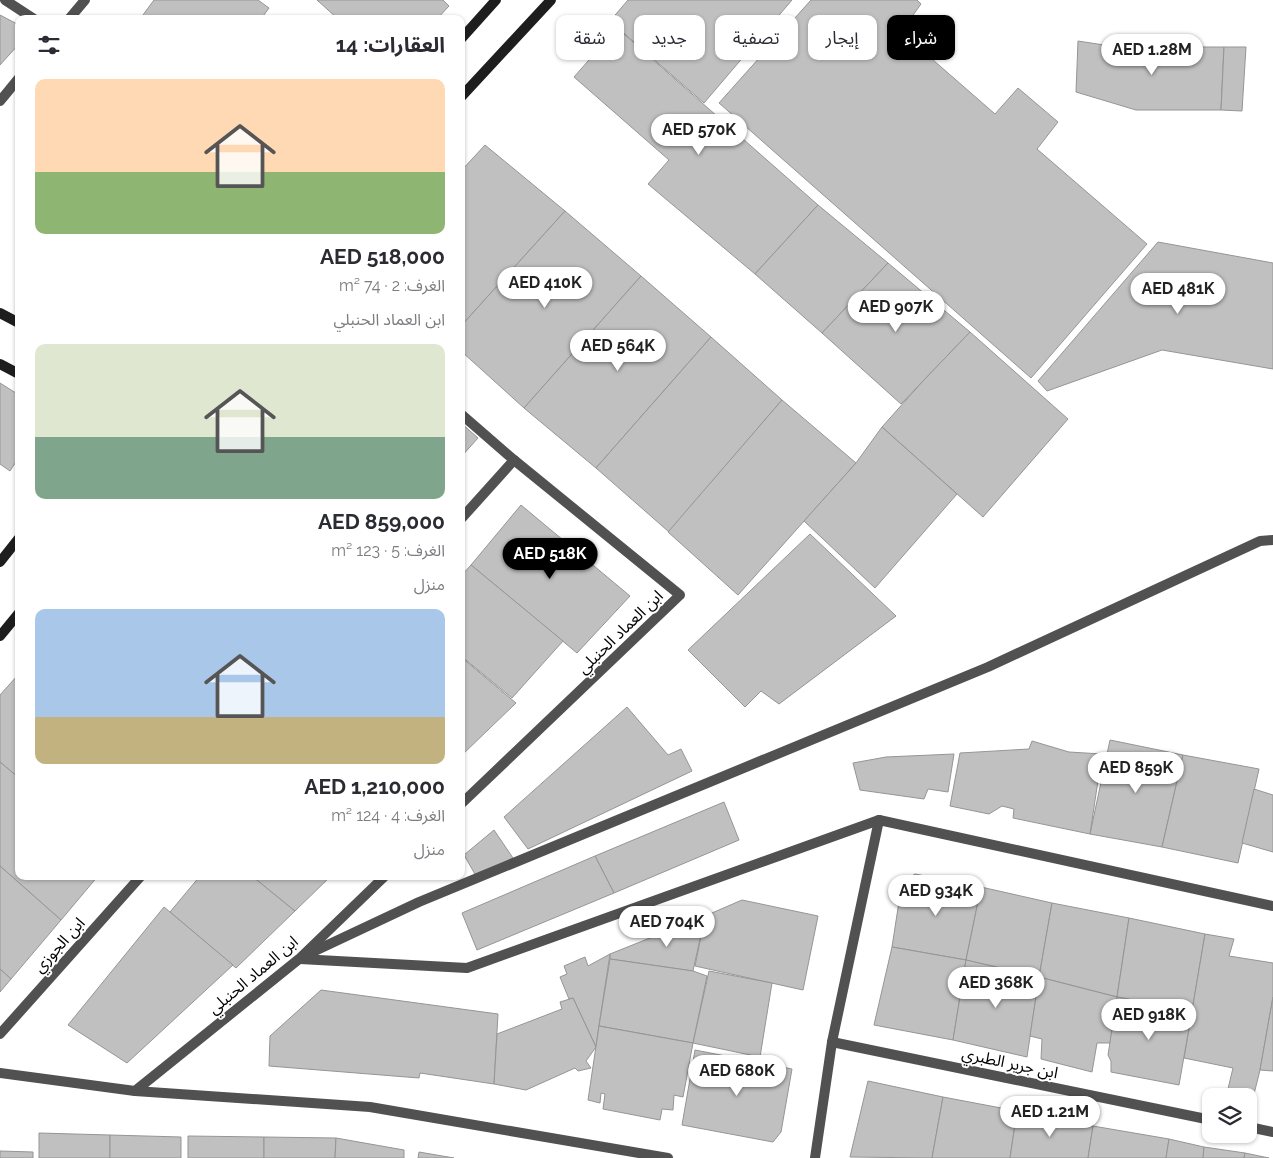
<!DOCTYPE html>
<html lang="ar">
<meta charset="utf-8">
<style>
:root{--surface:#fff;--page:#f2f2f3;--text:#2b2b33;--muted:#7c7c81;--accent:#000}
body{margin:0;font-family:Raleway,"Noto Sans Arabic",sans-serif;background:var(--page);color:var(--text);direction:rtl;height:100vh;display:flex;flex-direction:column;font-size:19px;white-space:nowrap}
*{box-sizing:border-box;margin:0}
p{font-size:16px;color:var(--muted)}
.icon{flex:none;width:28px;height:28px;fill:none;stroke:currentColor;stroke-width:2;stroke-linecap:round;stroke-linejoin:round}
.map{position:relative;flex:1;overflow:hidden;direction:ltr}
.side{position:absolute;left:15px;top:15px;width:450px;height:865px;display:flex;flex-direction:column;background:var(--surface);border-radius:10px;box-shadow:0 1px 4px #0004;direction:rtl}
.side>*{flex:none}
.hud{position:absolute;left:480px;top:15px;width:475px;height:45px;direction:rtl;display:flex;gap:10px}
.tools{position:absolute;left:1202px;top:1088px;display:grid;gap:10px}
.tools a{display:grid;place-items:center;width:55px;height:55px;border-radius:10px;background:var(--surface);box-shadow:0 1px 4px #0004;font-size:25px}
.price{position:absolute;translate:-50% -42px;padding:0 11px;border-radius:18px;background:#fff;color:#222;font-size:16px;line-height:32px;filter:drop-shadow(0 1px 2px #0008)}
.price::after{content:'';position:absolute;left:50%;top:30px;width:15px;height:11px;margin-left:-8px;background:inherit;clip-path:polygon(0 0,100% 0,50% 100%)}
.price.active{background:var(--accent);color:#fff}
ul{padding:0;list-style:none}
li{display:grid;align-content:center;gap:10px;height:265px;padding:0 20px}
li span{display:grid;place-items:center;height:155px;border-radius:10px;color:#555}
li>.icon{margin-inline-start:auto}
span .icon{width:90px;height:90px;fill:#fffc;stroke-width:1}
li b{font-size:21px}
h2{display:flex;justify-content:space-between;align-items:center;height:60px;padding:0 20px;font-size:21px}
.pill{padding:0 18px;border-radius:10px;background:var(--surface);box-shadow:0 1px 4px #0004;font-size:18px;line-height:45px}
.pill.active{background:var(--accent);color:#fff}
.map>svg:first-child{display:block}
</style>
<div class="map">
<svg width="1273" height="1158" viewBox="0 0 1273 1158">
<rect width="100%" height="100%" fill="#fff"/>
<!-- building -->
<g fill="#c0c0c0" stroke="#959595">
<polygon points="154,0 258,0 269,8 261,19 140,19"/>
<polygon points="317,0 443,0 449,6 437,19 338,19"/>
<polygon points="628,0 792,0 704,103 610,21"/>
<polygon points="811,0 917,0 921,4 901,32 995,114 1018,88 1058,122 1037,149 1147,244 1031,378 719,103"/>
<polygon points="0,15 19,25 19,44 0,65"/>
<polygon points="617,28 818,205 755,274 648,184 669,160 574,77"/>
<polygon points="1078,41 1117,47 1224,47 1221,110 1136,110 1076,92"/>
<polygon points="1224,47 1246,47 1242,111 1221,110"/>
<polygon points="485,145 565,211 461,326 461,171"/>
<polygon points="818,205 888,263 822,333 755,274"/>
<polygon points="565,211 641,276 524,408 461,351 461,326"/>
<polygon points="1158,242 1273,263 1273,369 1162,350 1047,391 1038,381"/>
<polygon points="888,263 970,332 901,404 822,333"/>
<polygon points="641,276 711,337 596,468 524,408"/>
<polygon points="970,332 1068,419 983,517 882,427 923,381"/>
<polygon points="711,337 782,400 669,532 596,468"/>
<polygon points="0,383 19,395 19,457 10,471 0,464"/>
<polygon points="782,400 856,463 738,595 668,532"/>
<polygon points="461,423 478,438 461,457"/>
<polygon points="882,427 957,494 875,588 804,521 856,463"/>
<polygon points="521,505 630,596 577,653 471,565"/>
<polygon points="810,534 896,616 779,704 761,691 745,707 688,650"/>
<polygon points="471,565 563,641 512,698 461,656 461,576"/>
<polygon points="461,657 516,703 461,756"/>
<polygon points="17,676 19,677 19,778 0,762 0,695"/>
<polygon points="627,707 668,755 681,749 692,771 528,849 504,817"/>
<polygon points="1110,740 1183,755 1162,847 1090,834"/>
<polygon points="1032,741 1069,752 1102,754 1090,834 1013,818 1014,809 1002,806 989,814 950,806 960,753 1029,749"/>
<polygon points="954,754 948,792 928,789 924,799 860,790 853,763 886,757"/>
<polygon points="1183,755 1259,769 1238,863 1162,847"/>
<polygon points="0,762 19,778 19,876 98,876 61,920 0,866"/>
<polygon points="1254,789 1273,795 1273,852 1242,843"/>
<polygon points="724,802 739,840 614,893 595,856"/>
<polygon points="494,830 513,858 476,876 464,855"/>
<polygon points="595,856 614,893 477,950 462,913"/>
<polygon points="0,866 61,920 11,979 0,969"/>
<polygon points="915,874 981,887 966,960 892,947 902,882"/>
<polygon points="200,876 252,876 295,911 236,968 170,912"/>
<polygon points="252,876 331,876 295,911"/>
<polygon points="981,887 1052,903 1039,977 966,960"/>
<polygon points="742,900 818,916 803,990 695,966 705,916"/>
<polygon points="1052,903 1129,918 1117,997 1039,977"/>
<polygon points="164,907 233,965 127,1063 68,1025"/>
<polygon points="705,916 693,971 610,959 610,954"/>
<polygon points="1129,918 1205,934 1192,1011 1117,997"/>
<polygon points="1205,934 1234,939 1229,956 1273,963 1273,997 1260,1070 1253,1098 1227,1093 1233,1068 1184,1058"/>
<polygon points="892,947 966,960 953,1040 874,1025"/>
<polygon points="610,954 599,1026 596,1047 573,998 569,999 560,977 567,974 564,966 585,957 588,966"/>
<polygon points="610,959 693,971 707,976 693,1043 599,1026"/>
<polygon points="966,960 1039,977 1027,1057 953,1040"/>
<polygon points="0,969 11,979 0,992"/>
<polygon points="709,971 772,983 760,1057 693,1043"/>
<polygon points="1039,977 1117,997 1110,1043 1097,1043 1092,1072 1041,1059 1042,1039 1030,1036"/>
<polygon points="321,990 498,1014 494,1084 420,1073 419,1078 269,1066 270,1036"/>
<polygon points="1117,997 1192,1011 1179,1085 1111,1072 1111,1061 1108,1055"/>
<polygon points="1273,997 1273,1071 1260,1070"/>
<polygon points="573,998 596,1047 586,1061 591,1068 578,1071 575,1068 526,1090 494,1084 497,1034 562,1009 560,1002"/>
<polygon points="599,1026 693,1043 683,1097 674,1095 673,1110 662,1109 660,1120 603,1109 605,1094 601,1093 600,1103 588,1100"/>
<polygon points="695,1050 792,1069 781,1132 773,1142 682,1125"/>
<polygon points="868,1081 943,1097 932,1158 850,1157"/>
<polygon points="943,1097 1017,1111 1010,1158 932,1158"/>
<polygon points="1017,1111 1093,1126 1088,1158 1010,1158"/>
<polygon points="1093,1126 1169,1139 1166,1158 1088,1158"/>
<polygon points="39,1133 110,1135 110,1158 39,1158"/>
<polygon points="110,1135 181,1137 181,1158 110,1158"/>
<polygon points="188,1136 264,1137 264,1158 188,1158"/>
<polygon points="264,1137 336,1138 335,1158 264,1158"/>
<polygon points="336,1138 404,1150 404,1158 335,1158"/>
<polygon points="1169,1139 1204,1147 1203,1158 1166,1158"/>
<polygon points="1204,1147 1245,1153 1244,1158 1203,1158"/>
<polygon points="0,1151 33,1152 33,1158 0,1158"/>
<polygon points="419,1152 454,1158 418,1158"/>
<polygon points="1245,1153 1269,1158 1244,1158"/>
</g>
<g fill="none" stroke-linecap="round" stroke-linejoin="round">
<!-- lane -->
<g stroke="#515151" stroke-width="10">
<polyline points="302,957 419,902 988,667 1260,541 1273,540"/>
<polyline points="300,959 467,968 879,820 1273,906"/>
<polyline points="832,1042 1211,1120"/>
<polyline points="135,1091 370,1107 668,1158"/>
<polyline points="1249,1127 1273,1132"/>
<polyline points="815,1158 832,1042 879,820"/>
</g>
<!-- street -->
<g stroke="#515151" stroke-width="10">
<polyline points="5,0 34,19"/>
<polyline points="69,19 85,0"/>
<polyline points="0,101 19,78"/>
<polyline points="461,414 514,460 680,595 461,804"/>
<polyline points="461,519 514,460"/>
<polyline points="0,1034 141,876"/>
<polyline points="0,1073 135,1091 299,959 385,876"/>
</g>
<!-- secondary -->
<g stroke="#1e1e1e" stroke-width="10">
<polyline points="461,39 496,0"/>
<polyline points="461,97 551,0"/>
<polyline points="0,313 19,323"/>
<polyline points="0,364 19,374"/>
<polyline points="0,562 19,538"/>
<polyline points="0,636 19,613"/>
</g>
</g>
<g text-anchor="middle" dominant-baseline="central" stroke-width="4" stroke-linejoin="round" paint-order="stroke">
<!-- street labels -->
<g font-size="16" fill="#000" stroke="#fff">
<text transform="translate(620 632) rotate(-44)">ابن العماد الحنبلي</text>
<text transform="translate(59 945) rotate(-48)">ابن الجوزي</text>
<text transform="translate(253 975) rotate(-40)">ابن العماد الحنبلي</text>
<text transform="translate(1010 1063) rotate(12)">ابن جرير الطبري</text>
</g>
</g>
</svg>
<div class="tools">
<a><svg class="icon" aria-label="layers" viewBox="0 0 24 24"><path d="M12 4l9 5-9 5-9-5zM3 14l9 5 9-5"/></svg></a>
</div>
<b class="price" style="left:1152px;top:76px">AED 1.28M</b>
<b class="price" style="left:699px;top:156px">AED 570K</b>
<b class="price" style="left:545px;top:309px">AED 410K</b>
<b class="price" style="left:1178px;top:315px">AED 481K</b>
<b class="price" style="left:896px;top:333px">AED 907K</b>
<b class="price" style="left:618px;top:372px">AED 564K</b>
<b class="price active" style="left:550px;top:580px">AED 518K</b>
<b class="price" style="left:1136px;top:794px">AED 859K</b>
<b class="price" style="left:936px;top:917px">AED 934K</b>
<b class="price" style="left:667px;top:948px">AED 704K</b>
<b class="price" style="left:996px;top:1009px">AED 368K</b>
<b class="price" style="left:1149px;top:1041px">AED 918K</b>
<b class="price" style="left:737px;top:1097px">AED 680K</b>
<b class="price" style="left:1050px;top:1138px">AED 1.21M</b>
<div class="hud">
<a class="pill active">شراء</a>
<a class="pill">إيجار</a>
<a class="pill">تصفية</a>
<a class="pill">جديد</a>
<a class="pill">شقة</a>
</div>
<section class="side">
<h2>العقارات: 14<svg class="icon" aria-label="filters" viewBox="0 0 24 24"><path d="M4 7h16M4 17h16"/><circle cx="9" cy="7" r="2"/><circle cx="15" cy="17" r="2"/></svg></h2>
<ul>
<li><span style="background:linear-gradient(#ffd9b3 60%,#8fb573 0)"><svg class="icon" aria-label="home" viewBox="0 0 24 24"><path d="M3 11l9-7 9 7M6 9v11h12V9"/></svg></span><div><b>AED 518,000</b><p>الغرف: 2 · 74 m²</p><p>ابن العماد الحنبلي</p></div></li>
<li><span style="background:linear-gradient(#dfe7d0 60%,#7fa58c 0)"><svg class="icon" aria-label="home" viewBox="0 0 24 24"><path d="M3 11l9-7 9 7M6 9v11h12V9"/></svg></span><div><b>AED 859,000</b><p>الغرف: 5 · 123 m²</p><p>منزل</p></div></li>
<li><span style="background:linear-gradient(#a9c7e8 70%,#c2b280 0)"><svg class="icon" aria-label="home" viewBox="0 0 24 24"><path d="M3 11l9-7 9 7M6 9v11h12V9"/></svg></span><div><b>AED 1,210,000</b><p>الغرف: 4 · 124 m²</p><p>منزل</p></div></li>
</ul>
</section>
</div>
